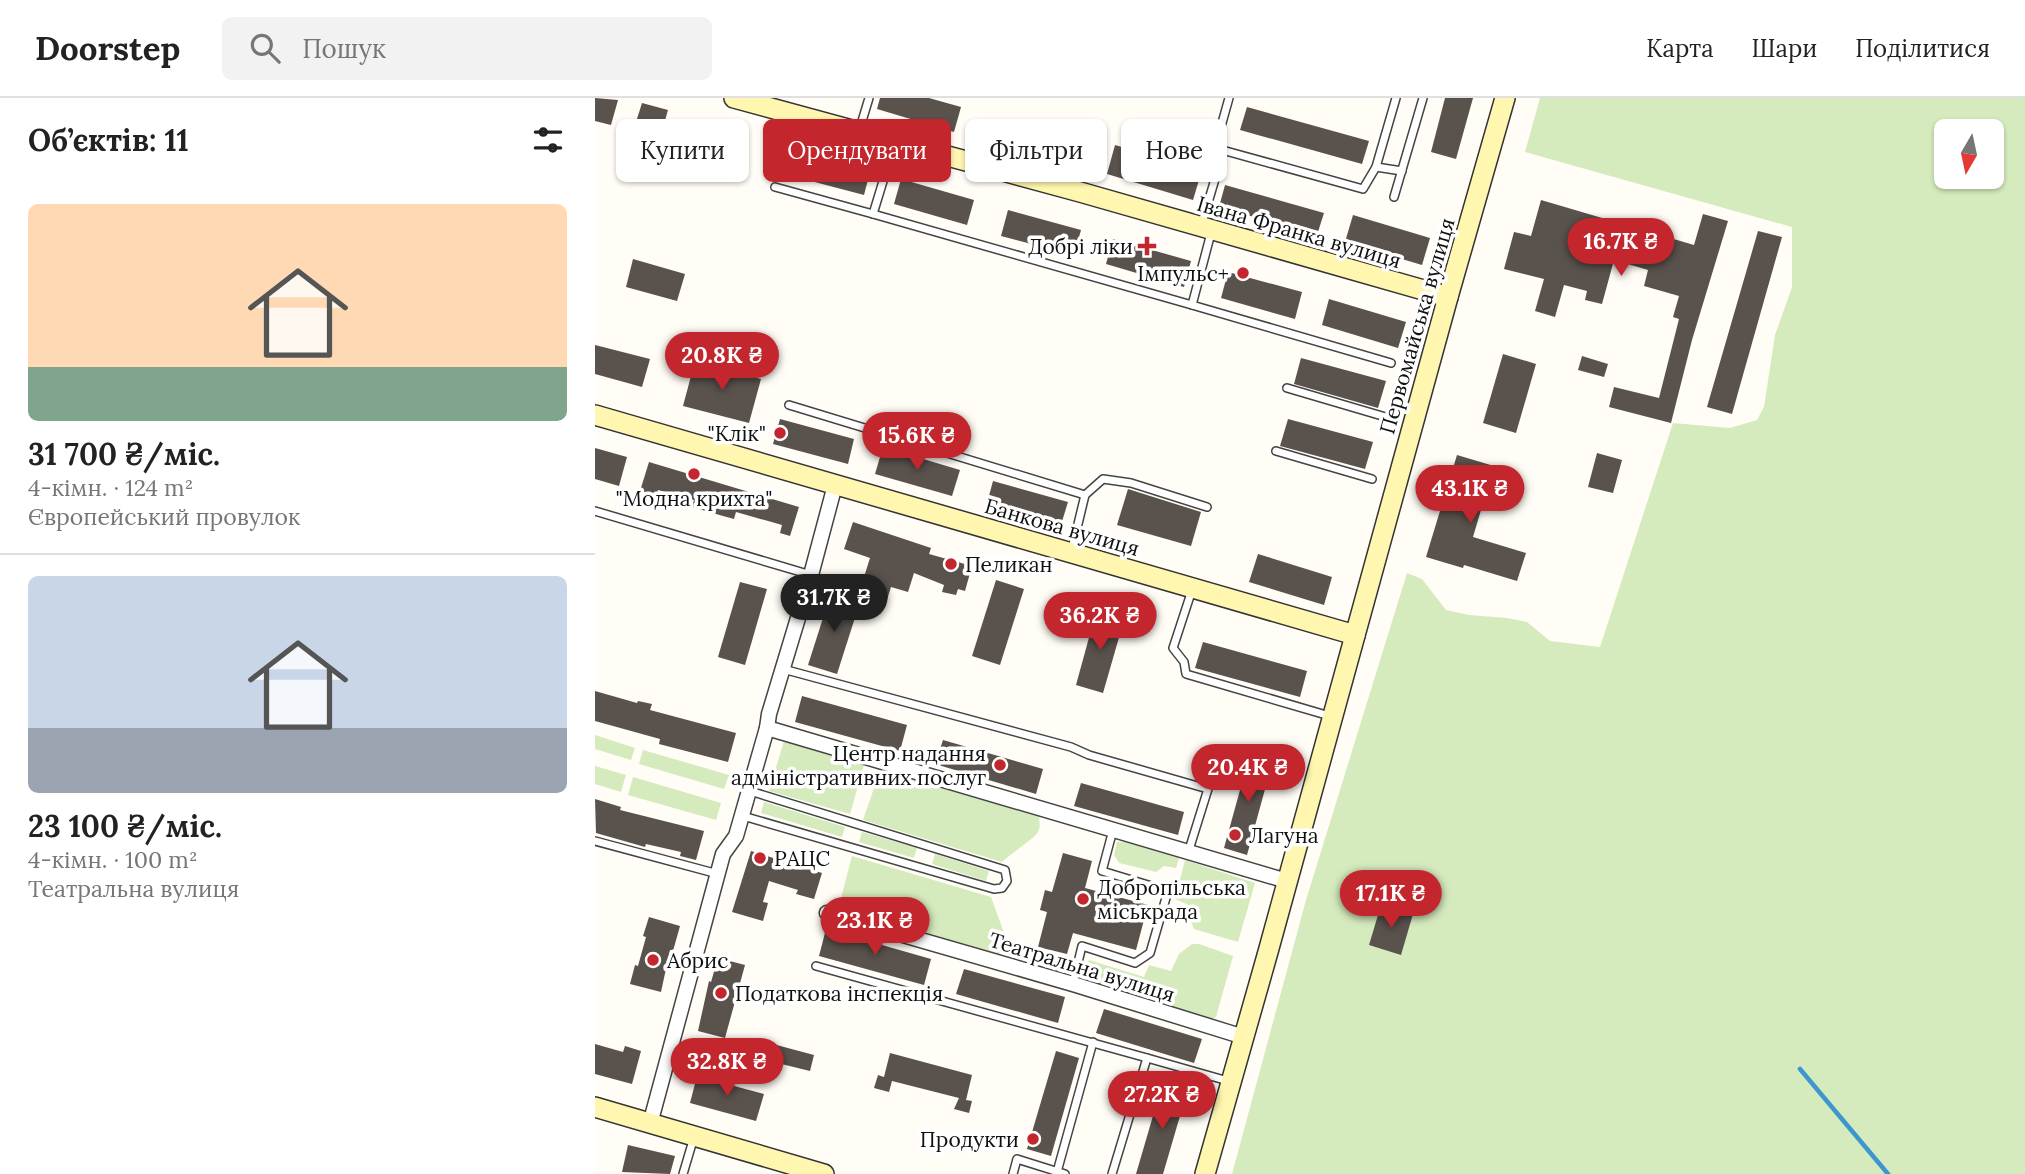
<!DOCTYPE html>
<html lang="uk">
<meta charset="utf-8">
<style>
:root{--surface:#fff;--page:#f2f2f2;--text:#222;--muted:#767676;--line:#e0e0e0;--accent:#c4262e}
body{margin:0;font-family:Lora,serif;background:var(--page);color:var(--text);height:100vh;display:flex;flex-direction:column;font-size:26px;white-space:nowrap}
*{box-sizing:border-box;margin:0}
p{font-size:23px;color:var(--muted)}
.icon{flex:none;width:38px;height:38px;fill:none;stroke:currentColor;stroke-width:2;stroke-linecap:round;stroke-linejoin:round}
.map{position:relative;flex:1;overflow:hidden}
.sheet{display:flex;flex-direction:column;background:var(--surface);width:595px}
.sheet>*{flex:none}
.hud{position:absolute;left:21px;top:21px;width:665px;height:63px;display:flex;gap:14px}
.needle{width:46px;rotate:189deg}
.controls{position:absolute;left:1339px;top:21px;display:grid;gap:14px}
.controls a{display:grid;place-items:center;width:70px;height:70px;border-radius:10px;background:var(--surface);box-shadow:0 2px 5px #0004;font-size:35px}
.price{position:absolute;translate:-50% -60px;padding:0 16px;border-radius:24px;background:var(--accent);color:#fff;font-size:23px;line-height:46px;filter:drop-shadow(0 2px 4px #0008)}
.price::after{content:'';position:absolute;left:50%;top:42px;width:21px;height:16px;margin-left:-10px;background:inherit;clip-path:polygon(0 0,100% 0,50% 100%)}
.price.on{background:#222;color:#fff}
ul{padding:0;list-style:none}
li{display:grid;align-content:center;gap:14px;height:371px;padding:0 28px}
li+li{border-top:2px solid var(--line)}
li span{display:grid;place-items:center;height:217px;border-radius:10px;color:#555}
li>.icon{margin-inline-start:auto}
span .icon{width:126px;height:126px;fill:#fffc;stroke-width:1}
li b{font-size:30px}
h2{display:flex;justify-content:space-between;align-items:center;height:84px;padding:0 28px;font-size:30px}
.tag{padding:0 24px;border-radius:10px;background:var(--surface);box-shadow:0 2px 5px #0004;font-size:24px;line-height:63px}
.tag.on{background:var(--accent);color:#fff}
header{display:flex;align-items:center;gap:42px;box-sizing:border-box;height:98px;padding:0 35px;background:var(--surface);border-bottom:2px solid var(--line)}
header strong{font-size:33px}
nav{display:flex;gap:38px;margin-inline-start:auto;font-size:24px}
.search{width:490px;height:63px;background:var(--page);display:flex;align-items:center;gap:18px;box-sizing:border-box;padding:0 24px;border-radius:10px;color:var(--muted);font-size:26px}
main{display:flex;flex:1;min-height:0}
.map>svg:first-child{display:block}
</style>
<header>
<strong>Doorstep</strong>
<div class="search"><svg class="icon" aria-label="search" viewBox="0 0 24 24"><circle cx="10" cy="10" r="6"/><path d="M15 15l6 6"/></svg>Пошук</div>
<nav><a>Карта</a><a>Шари</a><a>Поділитися</a></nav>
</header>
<main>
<section class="sheet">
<h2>Об’єктів: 11<svg class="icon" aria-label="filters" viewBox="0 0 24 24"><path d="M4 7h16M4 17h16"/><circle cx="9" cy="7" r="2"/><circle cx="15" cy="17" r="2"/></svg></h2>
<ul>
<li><span style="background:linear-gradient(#ffd9b3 75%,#7fa58c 0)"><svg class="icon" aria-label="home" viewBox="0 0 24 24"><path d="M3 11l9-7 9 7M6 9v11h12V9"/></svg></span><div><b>31 700 ₴/міс.</b><p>4-кімн. · 124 m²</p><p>Європейський провулок</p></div></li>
<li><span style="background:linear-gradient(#c9d6e8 70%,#9aa5b1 0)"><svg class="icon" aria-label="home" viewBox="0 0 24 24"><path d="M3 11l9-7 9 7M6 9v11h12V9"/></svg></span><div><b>23 100 ₴/міс.</b><p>4-кімн. · 100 m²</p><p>Театральна вулиця</p></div></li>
</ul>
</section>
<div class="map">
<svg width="1430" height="1076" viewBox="0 0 1430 1076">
<rect width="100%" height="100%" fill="#fffdf5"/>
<!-- green -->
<g fill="#d5ebbd" fill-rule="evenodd">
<path d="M 945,0 L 1430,0 L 1430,1076 L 637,1076 L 711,802 L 812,475 L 827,481 L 851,512 L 874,517 L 912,520 L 932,524 L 955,543 L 1005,549 L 1078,325 L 1135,330 L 1162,322 L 1169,309 L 1180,237 L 1197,189 L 1197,129 L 930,54 ZM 1351,33 L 1396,33 L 1396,79 L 1351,79 Z"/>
<polygon points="0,637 40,650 36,662 0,651"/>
<polygon points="189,643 269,667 255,716 174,693"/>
<polygon points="48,652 134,677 129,691 44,666"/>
<polygon points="0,668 31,677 26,694 0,686"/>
<path d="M 286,670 L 444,716 C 444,722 446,729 443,734 C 440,740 415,756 407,764 L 268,722 Z"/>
<polygon points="38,679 126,705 121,722 33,697"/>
<polygon points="169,704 250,729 247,739 166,715"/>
<polygon points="267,734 322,750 319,760 264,744"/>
<polygon points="522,744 530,744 584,760 581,770 569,768 561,774 524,765 519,757"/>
<polygon points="340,756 394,773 391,783 337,766"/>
<polygon points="257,758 396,799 408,832 404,857 244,808"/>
<polygon points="590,762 660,785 643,844 599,831 596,823 596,808 580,801"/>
<polygon points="597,846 604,846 638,858 621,919 616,921 488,882 489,869 494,862 549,879 554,867 576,873 584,856"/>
</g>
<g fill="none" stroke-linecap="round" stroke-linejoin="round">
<!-- stream -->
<polyline stroke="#3f96cf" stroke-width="4.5" points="1205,971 1293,1076"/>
</g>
<!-- building -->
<g fill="#5a524d">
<polygon points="0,0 23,2 16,27 0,23"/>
<polygon points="285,0 334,0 366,9 359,34 282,11"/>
<polygon points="850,0 878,0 861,61 836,54"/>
<polygon points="47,5 73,12 62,51 35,43"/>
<polygon points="652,9 774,43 767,66 645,32"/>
<polygon points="394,21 496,49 490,70 388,43"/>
<polygon points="102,26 140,36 133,61 95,50"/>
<polygon points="520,47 607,72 598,102 512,76"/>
<polygon points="200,53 275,74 269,97 193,77"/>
<polygon points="306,81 379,102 372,127 299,106"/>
<polygon points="630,87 729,115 722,137 624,109"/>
<polygon points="946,102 1099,147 1108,116 1133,123 1097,242 1076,325 1014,309 1019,289 1064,300 1084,221 1078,219 1084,198 1049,188 1053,172 1019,162 1007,206 990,202 992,193 969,187 960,219 940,213 949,181 909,171 919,134 936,138"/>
<polygon points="413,112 486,132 479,157 406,138"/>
<polygon points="758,117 835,140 827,167 750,144"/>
<polygon points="1163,133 1187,139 1137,316 1112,309"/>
<polygon points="518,141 596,163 589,189 511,166"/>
<polygon points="38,161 90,176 82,203 31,189"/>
<polygon points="633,174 707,194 700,221 626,200"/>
<polygon points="734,201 811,224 803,250 727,227"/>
<polygon points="0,247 55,261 47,289 0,276"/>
<polygon points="908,256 941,266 921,335 888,325"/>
<polygon points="987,258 1013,266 1009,279 983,272"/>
<polygon points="706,260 791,283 783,310 699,286"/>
<polygon points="100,263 166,281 154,325 88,308"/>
<polygon points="185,321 259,341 253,366 178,346"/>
<polygon points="693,321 778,344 770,371 685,348"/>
<polygon points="288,349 365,372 357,398 280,376"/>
<polygon points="0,350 32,359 24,388 0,381"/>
<polygon points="1002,355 1027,362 1018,395 993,389"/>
<polygon points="862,357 899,368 878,439 931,455 922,483 869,467 868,470 831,459"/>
<polygon points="54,364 204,409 195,438 185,435 187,427 141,414 139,421 128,418 97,409 99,402 63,392 61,398 45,393"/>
<polygon points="398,383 473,404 465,430 391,409"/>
<polygon points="533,391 606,414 596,448 522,427"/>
<polygon points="258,424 336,450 334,456 377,468 370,493 363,491 361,497 347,494 349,487 319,475 313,494 296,489 291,505 270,499 276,481 269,479 275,460 249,451"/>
<polygon points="663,456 737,479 729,507 654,484"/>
<polygon points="401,482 429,491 405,567 377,558"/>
<polygon points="145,484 172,491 150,567 123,559"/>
<polygon points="236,495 265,504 242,576 213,567"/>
<polygon points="501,514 529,522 508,595 481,587"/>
<polygon points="608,544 712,573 705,599 600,570"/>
<polygon points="0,593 42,605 43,603 57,606 55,612 141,635 133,664 64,646 65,641 0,623"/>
<polygon points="207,598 312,627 305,653 200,624"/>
<polygon points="348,642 448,671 441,696 340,666"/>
<polygon points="655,656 678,662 652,757 629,750"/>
<polygon points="486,685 589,714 583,737 479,708"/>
<polygon points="0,701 26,709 25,712 109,733 101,762 85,758 86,754 51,746 50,749 1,735"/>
<polygon points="156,753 227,775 219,801 201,796 203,792 174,783 168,804 173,805 168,823 137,814"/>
<polygon points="468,755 497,763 490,790 553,807 541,852 478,835 472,856 443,849 452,814 445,812 450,792 457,794"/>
<polygon points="786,807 818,816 806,857 774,847"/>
<polygon points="54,819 85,828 78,853 75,852 66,894 35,886 40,867 43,868 51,839 48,838"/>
<polygon points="231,831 336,861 329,887 224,858"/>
<polygon points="123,860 150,867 130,940 103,933 114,883 116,884"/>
<polygon points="369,871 470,899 463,925 361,896"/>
<polygon points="509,911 607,941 599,965 501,935"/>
<polygon points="174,945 219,957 215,973 170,962"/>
<polygon points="0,946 28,954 30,948 46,953 37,986 0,976"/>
<polygon points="461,953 484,960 456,1058 432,1051"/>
<polygon points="295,955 377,977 371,1002 377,1003 374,1015 359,1011 364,1000 297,983 294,994 279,990 283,977 289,979"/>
<polygon points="102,978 169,996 161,1023 95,1005"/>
<polygon points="567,987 592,994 568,1076 541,1076"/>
<polygon points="33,1047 80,1058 75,1076 27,1074"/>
</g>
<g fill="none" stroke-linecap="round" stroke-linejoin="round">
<!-- lane casing -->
<g stroke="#444" stroke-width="10">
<g id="lane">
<polyline points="264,33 274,0"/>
<polyline points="300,44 278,116 597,207 616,135"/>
<polyline points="620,50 634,0"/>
<polyline points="781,69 807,73"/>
<polyline points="180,89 278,116"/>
<polyline points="799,99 828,0"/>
<polyline points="606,128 623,71 620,50 768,91 781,69 801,0"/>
<polyline points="597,207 796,265"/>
<polyline points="692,290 794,320"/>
<polyline points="194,307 490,397"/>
<polyline points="681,353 777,381"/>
<polyline points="0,413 216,477"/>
<polyline points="476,455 490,397 508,381 536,385 612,409"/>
<polyline points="597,492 578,550 589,564 591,576 738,619"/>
<polyline points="188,571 476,649 494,657 613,691 593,755"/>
<polyline points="148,718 399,791 407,790 412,783 410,772 155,693"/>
<polyline points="0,743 123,776"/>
<polyline points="221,868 552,960"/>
<polyline points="478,885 487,848 540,865 555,855 573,793 507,773 518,732"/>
<polyline points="462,1074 498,944"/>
<polyline points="88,1076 99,1039"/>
<polyline points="418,1076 422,1061 470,1076"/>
<polyline points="517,1076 552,960 633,983"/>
</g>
</g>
<!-- street casing -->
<g stroke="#444" stroke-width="17">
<g id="street">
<polyline points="172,630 692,783"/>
<polyline points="232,815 478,886 649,939"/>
<polyline points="55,1026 128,756 141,738 172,630 174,616 216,477 240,387"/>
</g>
</g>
<!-- secondary casing -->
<g stroke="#333" stroke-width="22">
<g id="secondary">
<polyline points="139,0 485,94 853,199"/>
<polyline points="0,317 760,537"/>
<polyline points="0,1009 229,1076"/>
<polyline points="610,1076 673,854 853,199 910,0"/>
</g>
</g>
<!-- lane -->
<use href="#lane" stroke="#fff" stroke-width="7"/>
<!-- street -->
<use href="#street" stroke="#fff" stroke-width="14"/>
<!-- secondary -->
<use href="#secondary" stroke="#fff6b0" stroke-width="19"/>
</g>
<!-- markers -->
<g fill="#c4262e" stroke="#fff" stroke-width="2.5">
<path d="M548.5 137.5h7v7h7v7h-7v7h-7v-7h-7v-7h7z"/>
<circle cx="648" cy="175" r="7"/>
<circle cx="185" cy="335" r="7"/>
<circle cx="99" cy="376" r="7"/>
<circle cx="356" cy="466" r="7"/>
<circle cx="405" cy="667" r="7"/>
<circle cx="640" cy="737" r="7"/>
<circle cx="165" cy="760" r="7"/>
<circle cx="488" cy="801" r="7"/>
<circle cx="58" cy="862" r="7"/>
<circle cx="126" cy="895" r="7"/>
<circle cx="438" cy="1041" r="7"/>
</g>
<g text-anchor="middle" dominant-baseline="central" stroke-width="7" stroke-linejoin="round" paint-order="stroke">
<!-- street labels -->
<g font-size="21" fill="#111" stroke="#fff">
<text transform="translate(704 134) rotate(16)">Івана Франка вулиця</text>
<text transform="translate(822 228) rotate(-74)">Первомайська вулиця</text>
<text transform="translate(467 429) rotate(16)">Банкова вулиця</text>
<text transform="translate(487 869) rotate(17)">Театральна вулиця</text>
</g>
<!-- poi labels -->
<g font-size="21" fill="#111" stroke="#fff" text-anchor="start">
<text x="538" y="148" text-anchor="end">Добрі ліки</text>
<text x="634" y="175" text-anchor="end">Імпульс+</text>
<text x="171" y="335" text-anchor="end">"Клік"</text>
<text x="99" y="400" text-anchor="middle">"Модна крихта"</text>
<text x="370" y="466">Пеликан</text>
<text x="391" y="655" text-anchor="end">Центр надання<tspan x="391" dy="24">адміністративних послуг</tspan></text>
<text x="654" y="737">Лагуна</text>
<text x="179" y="760">РАЦС</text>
<text x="502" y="789">Добропільська<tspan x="502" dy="24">міськрада</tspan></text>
<text x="72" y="862">Абрис</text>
<text x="140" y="895">Податкова інспекція</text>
<text x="424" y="1041" text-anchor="end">Продукти</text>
</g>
</g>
</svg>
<div class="controls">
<a><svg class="needle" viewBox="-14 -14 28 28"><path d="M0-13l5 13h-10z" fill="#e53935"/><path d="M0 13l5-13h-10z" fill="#767676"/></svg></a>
</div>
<b class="price" style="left:1026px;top:180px">16.7K ₴</b>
<b class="price" style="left:127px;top:294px">20.8K ₴</b>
<b class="price" style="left:322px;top:374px">15.6K ₴</b>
<b class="price" style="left:875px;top:427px">43.1K ₴</b>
<b class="price on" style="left:239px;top:536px">31.7K ₴</b>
<b class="price" style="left:505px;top:554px">36.2K ₴</b>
<b class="price" style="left:653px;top:706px">20.4K ₴</b>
<b class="price" style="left:796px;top:832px">17.1K ₴</b>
<b class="price" style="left:280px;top:859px">23.1K ₴</b>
<b class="price" style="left:132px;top:1000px">32.8K ₴</b>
<b class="price" style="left:567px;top:1033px">27.2K ₴</b>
<div class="hud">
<a class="tag">Купити</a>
<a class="tag on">Орендувати</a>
<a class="tag">Фільтри</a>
<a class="tag">Нове</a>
</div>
</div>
</main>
